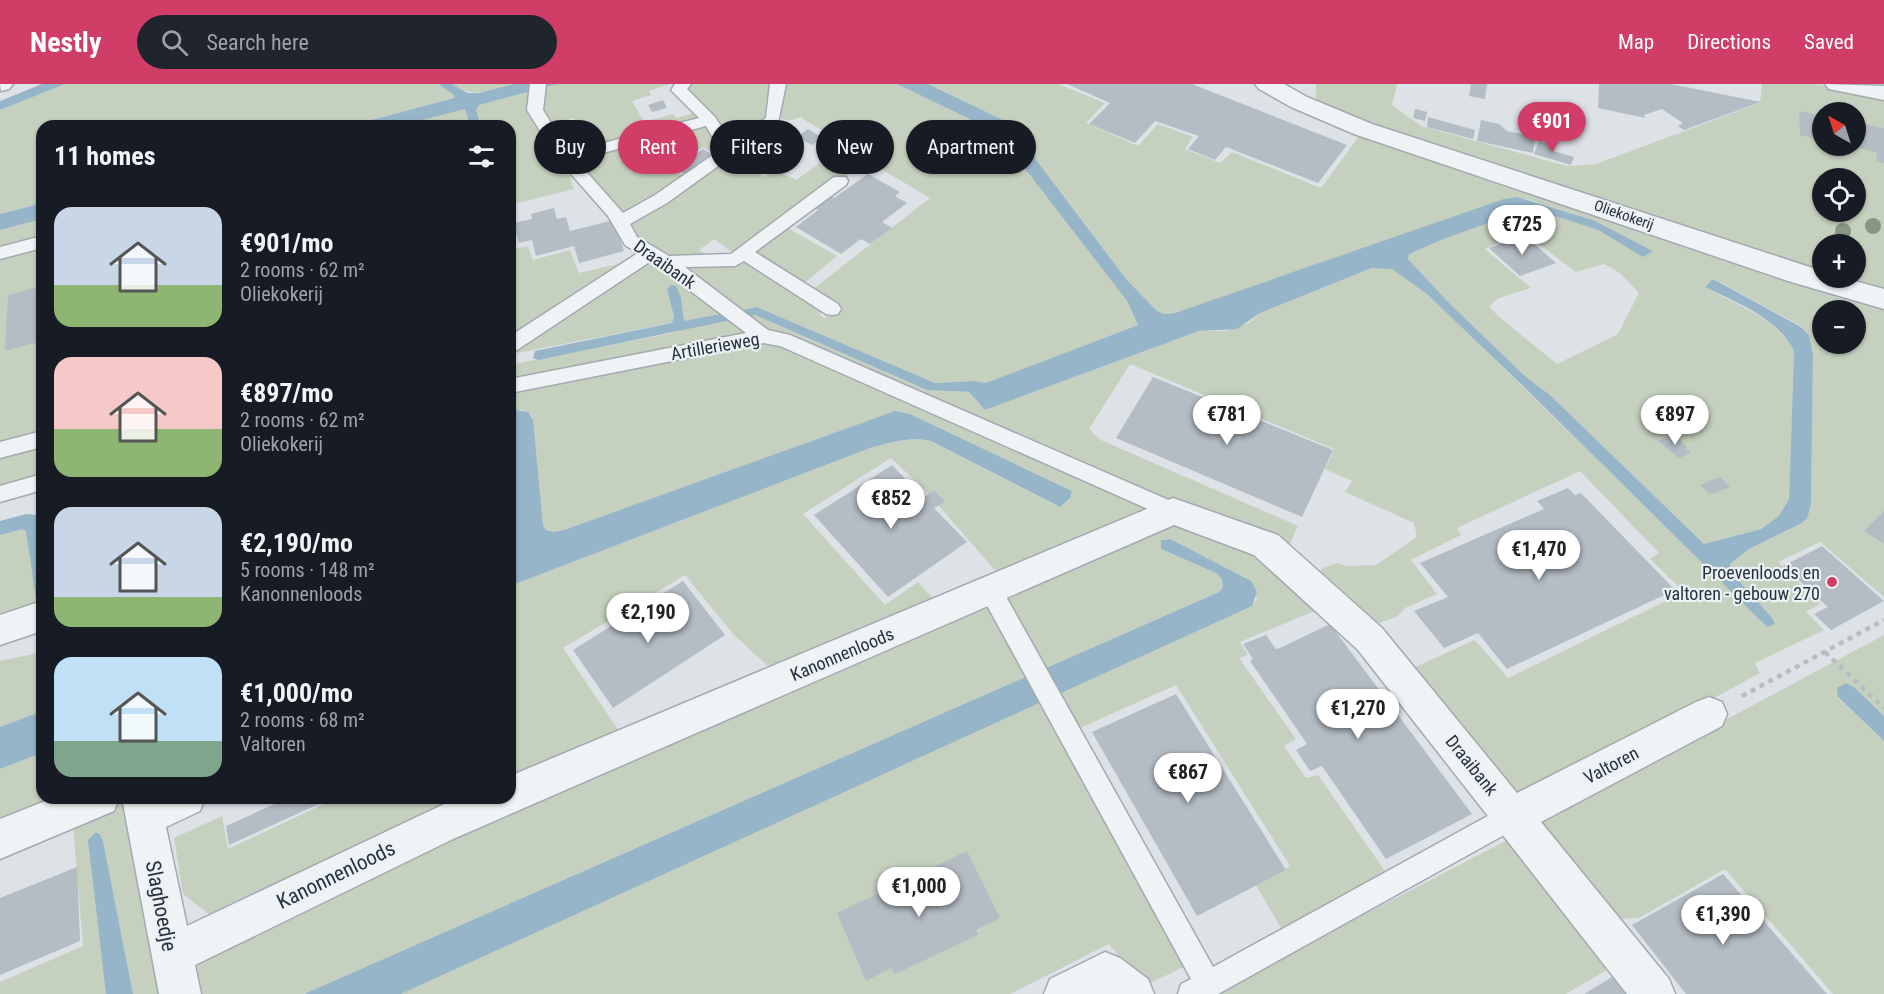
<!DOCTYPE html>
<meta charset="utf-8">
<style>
:root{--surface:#171b24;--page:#20242c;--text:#f1f3f6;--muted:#9ea1a6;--accent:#d03e67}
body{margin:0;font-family:"Roboto Condensed",sans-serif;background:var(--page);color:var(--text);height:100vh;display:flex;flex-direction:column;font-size:22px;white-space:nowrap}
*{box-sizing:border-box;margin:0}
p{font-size:20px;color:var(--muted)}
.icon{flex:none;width:33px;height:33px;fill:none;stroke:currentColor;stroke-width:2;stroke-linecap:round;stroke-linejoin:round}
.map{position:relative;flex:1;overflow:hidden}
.drawer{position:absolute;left:36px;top:36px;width:480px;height:684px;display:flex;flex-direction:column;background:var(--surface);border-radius:18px;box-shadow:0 2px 4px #0004}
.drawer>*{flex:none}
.guide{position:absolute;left:534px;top:36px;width:570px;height:54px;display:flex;gap:12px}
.needle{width:39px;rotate:321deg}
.buttons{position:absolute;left:1812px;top:18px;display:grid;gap:12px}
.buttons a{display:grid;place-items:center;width:54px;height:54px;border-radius:50%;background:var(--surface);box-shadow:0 2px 4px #0004;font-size:30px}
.price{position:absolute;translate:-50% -51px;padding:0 14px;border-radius:21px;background:#fff;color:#222;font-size:20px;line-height:39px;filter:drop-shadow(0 2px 3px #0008)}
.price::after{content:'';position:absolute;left:50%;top:36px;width:18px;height:14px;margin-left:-9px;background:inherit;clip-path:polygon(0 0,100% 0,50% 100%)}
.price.active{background:var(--accent);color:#fff}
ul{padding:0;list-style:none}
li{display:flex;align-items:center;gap:18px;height:150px;padding:0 18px}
li span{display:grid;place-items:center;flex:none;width:168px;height:120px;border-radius:18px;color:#555}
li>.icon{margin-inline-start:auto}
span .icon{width:72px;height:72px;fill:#fffc;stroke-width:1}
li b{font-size:26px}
h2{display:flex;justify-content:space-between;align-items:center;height:72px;padding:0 18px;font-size:26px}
.pill{padding:0 21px;border-radius:27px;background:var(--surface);box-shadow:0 2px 4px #0004;font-size:21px;line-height:54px}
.pill.active{background:var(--accent);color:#fff}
header{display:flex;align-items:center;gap:36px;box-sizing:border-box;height:84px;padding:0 30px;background:var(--accent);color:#fff}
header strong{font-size:28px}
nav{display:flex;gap:33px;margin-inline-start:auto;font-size:21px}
.search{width:420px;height:54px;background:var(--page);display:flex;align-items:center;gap:15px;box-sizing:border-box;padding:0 21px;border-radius:33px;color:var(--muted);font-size:22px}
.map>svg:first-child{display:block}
</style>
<header>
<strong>Nestly</strong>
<div class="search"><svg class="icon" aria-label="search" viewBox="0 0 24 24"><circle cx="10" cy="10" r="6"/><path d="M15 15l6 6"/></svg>Search here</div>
<nav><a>Map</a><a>Directions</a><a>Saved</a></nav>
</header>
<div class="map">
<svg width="1884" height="910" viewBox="0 0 1884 910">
<rect width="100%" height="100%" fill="#dde2e7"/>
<!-- green -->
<g fill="#c5d1be" fill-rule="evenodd">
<polygon points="65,0 438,0 454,11 454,14 349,42 42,42 42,119 0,130 0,26"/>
<path d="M 452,0 L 514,0 C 488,7 477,15 452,0 Z"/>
<polygon points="557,0 670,0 649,7 651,11 632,17 644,38 673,30 676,34 697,28 705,36 568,72 562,61 585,55 574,34 538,46 547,65 564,79 574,105 510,121 510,42 481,42 476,26 478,21"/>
<polygon points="686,0 772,0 768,34 733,61 688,8"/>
<path d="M 780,0 L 897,0 L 982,41 L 1006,60 L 1127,217 L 1138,241 L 986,299 L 974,297 L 935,299 L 757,223 L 736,226 L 672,179 L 747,179 L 826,226 L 819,230 L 824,234 L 838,224 L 812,206 L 930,114 L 871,79 L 837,97 L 732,168 L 714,155 L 699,166 L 712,174 C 671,174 647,178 624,137 L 729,72 L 764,93 L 775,86 L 796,96 L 845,61 L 800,33 C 790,37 785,39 777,30 Z"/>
<path d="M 928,0 L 1058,0 L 1105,19 L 1086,39 L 1138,62 L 1158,40 L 1193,53 L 1185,65 L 1220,79 L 1232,68 L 1321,104 L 1359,52 L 1884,222 L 1884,513 L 1820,458 L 1778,478 L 1820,520 L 1806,528 L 1824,546 L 1755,579 L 1760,589 L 1521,719 L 1413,584 L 1475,556 L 1508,594 L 1684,508 L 1650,475 L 1659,469 L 1580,387 L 1457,444 L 1461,451 L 1411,476 L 1437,510 L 1405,524 L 1398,532 L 1377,540 L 1323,491 L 1321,485 L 1337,479 L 1347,482 L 1376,481 L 1417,453 L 1414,439 L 1345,408 L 1352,397 L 1325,385 L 1334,365 L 1130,280 L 1089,345 L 1101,356 L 1298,442 L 1290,460 L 1161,417 L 750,249 L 510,297 L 510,281 L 672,249 L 681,245 L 684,241 L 681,213 L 667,205 L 674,233 L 672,239 L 517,269 L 510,241 L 510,166 L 528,162 L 533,176 L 570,166 L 579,189 L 636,176 L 627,160 L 650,171 L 733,235 L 755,231 L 927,306 L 969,308 L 985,326 L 1199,247 L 1225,247 L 1249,239 L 1260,229 L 1372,184 C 1378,183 1385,182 1391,184 C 1412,193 1447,229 1465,246 L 1768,543 L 1772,534 C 1761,522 1731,497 1730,480 L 1749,465 L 1798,441 L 1807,435 L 1811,421 L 1813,270 L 1809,251 L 1801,242 L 1714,195 L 1706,203 C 1736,222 1777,233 1794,267 L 1789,415 L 1780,432 L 1761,445 L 1704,460 L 1550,311 L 1527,294 L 1450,220 L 1408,175 L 1409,170 L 1446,154 L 1530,124 L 1598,146 L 1643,172 L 1652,167 L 1593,136 L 1527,115 L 1175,229 L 1165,230 L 1157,227 L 1126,195 L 1012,44 L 1001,35 ZM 1523,148 L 1576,188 L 1604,180 L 1620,189 L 1639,209 L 1618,250 L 1557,280 L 1498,232 L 1489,222 L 1499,214 L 1531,204 L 1485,165 ZM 1822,226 L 1856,226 L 1856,260 L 1822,260 Z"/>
<path d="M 1316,0 L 1397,0 L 1392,21 L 1421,42 L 1567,82 L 1596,80 L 1760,19 L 1762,0 L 1815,0 L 1884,14 L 1884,211 L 1829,194 L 1856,194 L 1856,160 L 1822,160 L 1822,191 L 1721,160 L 1343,32 L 1316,16 ZM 1822,28 L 1856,28 L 1856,62 L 1822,62 ZM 1822,94 L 1856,94 L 1856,128 L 1822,128 Z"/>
<polygon points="465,24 470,42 399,42"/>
<polygon points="705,40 726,66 717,71 703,63 672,84 683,92 636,126 623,130 574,75"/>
<polygon points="42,135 42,391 0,404 0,146"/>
<polygon points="784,142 837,172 801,202 747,169"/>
<path d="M 770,256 L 1156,425 L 1000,492 L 925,406 L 891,374 L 803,430 L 885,521 L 918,498 L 937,519 L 773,587 L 733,550 L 685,491 L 563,564 L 621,650 L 510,697 L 510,502 L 870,364 C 890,359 910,352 931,357 L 1059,423 L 1072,407 L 910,330 L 895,327 L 564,446 L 553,448 L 546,446 L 543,441 L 531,331 L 522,326 L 510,327 L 510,305 Z"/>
<polygon points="42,432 42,519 0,533 0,440 23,433"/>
<polygon points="1178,437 1258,468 1322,524 1240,558 1248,571 1239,574 1296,655 1284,662 1306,694 1318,691 1387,790 1282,846 1256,801 1290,782 1176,601 1080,644 1061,608 1251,522 1257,514 1170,455 1161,456 1161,465 1216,489 1222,495 1223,503 1219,508 304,910 196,910 188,873 320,808"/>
<polygon points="1884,551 1884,632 1855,604 1838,614 1884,657 1884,910 1833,910 1725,785 1639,834 1615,835 1535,738"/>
<polygon points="42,568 42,627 0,643 0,577"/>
<polygon points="1056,610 1188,881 1144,902 1109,860 1010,910 401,910"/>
<polygon points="42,669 42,714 82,714 0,745 0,685"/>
<polygon points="132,714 161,910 133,910 103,757 99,749 106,910 0,910 0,898 83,862 73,740"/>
<polygon points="337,714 468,714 216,836 183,810 174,754 222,732 228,765"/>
<polygon points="1515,752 1615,881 1566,910 1217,910 1286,871"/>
</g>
<!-- water -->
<g fill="#97b5c9">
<polygon points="42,0 65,0 0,26 0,17"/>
<polygon points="438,0 452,0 468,9 479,9 514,0 557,0 479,21 476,26 481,42 470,42 465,25 399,42 349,42 454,14 454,11"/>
<path d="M 897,0 L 928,0 L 1001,35 L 1012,44 L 1126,195 L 1157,227 L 1165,230 L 1175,229 L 1504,115 L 1517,113 L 1593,136 L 1653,167 L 1643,173 L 1598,146 L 1530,124 L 1446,154 L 1409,170 L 1408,175 L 1450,220 L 1527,294 L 1550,311 L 1704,460 L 1761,445 L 1779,432 L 1789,415 L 1794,267 C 1778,234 1737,219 1705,203 L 1713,195 L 1801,243 L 1809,251 L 1813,270 L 1811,421 L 1807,435 L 1798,441 L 1749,465 L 1730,480 L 1730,487 L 1772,534 L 1775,540 L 1768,543 L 1762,538 L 1523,302 L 1427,210 L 1392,185 L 1372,184 L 1260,229 L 1237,245 L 1199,247 L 985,326 L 969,308 L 927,306 L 755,231 L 538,276 L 533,274 L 535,267 L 672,239 L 674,233 L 667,205 L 671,201 L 676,202 L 681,213 L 684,237 L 757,223 L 935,299 L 974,297 L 986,299 L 1138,241 L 1127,217 L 1006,60 L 982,41 Z"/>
<polygon points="42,119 42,135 0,146 0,130"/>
<path d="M 516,326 L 528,328 L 533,336 L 543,441 L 546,446 L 553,448 L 564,446 L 895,327 L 910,330 L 1072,407 L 1070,414 L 1060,423 L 931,357 C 910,352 890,359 870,364 L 510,502 L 510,466 L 512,465 L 510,450 L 510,327 Z"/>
<polygon points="26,430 38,431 42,437 42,529 38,528 26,447 22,445 0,451 0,437"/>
<polygon points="1170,455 1251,497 1257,508 1252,522 401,910 304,910 1219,508 1223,503 1222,495 1216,489 1161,465 1161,456"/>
<polygon points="1846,599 1855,604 1884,632 1884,657 1838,613 1837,604"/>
<polygon points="42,627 42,669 0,685 0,643"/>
<polygon points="95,749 99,749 103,757 133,910 106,910 88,756"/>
</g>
<!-- building -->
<g fill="#b4bcc4">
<polygon points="1067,0 1192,0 1347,61 1318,99 1226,63 1215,76 1188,65 1199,52 1155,37 1135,59 1089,40 1110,19"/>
<polygon points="1471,0 1487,0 1485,15 1469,12"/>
<polygon points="1599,0 1671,0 1761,18 1684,46 1678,42 1683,39 1662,25 1644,31 1645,34 1598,24"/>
<polygon points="663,16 667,24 652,28 648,21"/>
<polygon points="1415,25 1427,28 1425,37 1413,34"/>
<polygon points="1799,27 1822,32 1822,56 1800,51"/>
<polygon points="1428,33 1475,46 1473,55 1427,43"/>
<polygon points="1481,36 1499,40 1507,47 1535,53 1533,69 1477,57"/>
<polygon points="1856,39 1884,44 1884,79 1877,78 1876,68 1856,63"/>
<polygon points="772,43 804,61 772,83 740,65"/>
<polygon points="808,45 823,54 812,61 797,53"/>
<polygon points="1539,57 1556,62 1554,67 1574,73 1571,81 1534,70"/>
<polygon points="703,65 713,71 685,90 675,84"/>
<polygon points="868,90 900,108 895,112 907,119 882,138 892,144 870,160 861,155 841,170 796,143 818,126 812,123 829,110 834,114"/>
<polygon points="554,124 557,135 566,133 570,147 614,136 624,167 579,179 574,162 536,172 532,156 519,159 513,139 532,135 531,130"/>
<polygon points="1524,151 1556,179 1520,192 1489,164"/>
<polygon points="42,202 42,257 5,267 8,211"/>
<polygon points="1153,293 1333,366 1302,433 1116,354"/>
<polygon points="1674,350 1687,363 1685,364 1691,369 1679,374 1658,357"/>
<polygon points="892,381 923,414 934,406 945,418 934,424 967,458 888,513 814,431"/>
<polygon points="1720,393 1730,403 1710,411 1700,401"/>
<polygon points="1568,404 1575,411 1581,409 1675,506 1507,585 1478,549 1444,564 1414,527 1448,513 1420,479 1544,425 1537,417"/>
<polygon points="1884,427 1884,460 1864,447"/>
<polygon points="1822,462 1884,517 1831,546 1814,530 1828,523 1783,482"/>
<polygon points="683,497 725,551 613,624 573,566"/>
<polygon points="1330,540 1472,730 1386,775 1322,682 1310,687 1296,666 1307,660 1250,577 1253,575 1243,560 1266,551 1276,565 1280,564"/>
<polygon points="1176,610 1286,786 1197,832 1092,648"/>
<polygon points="288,714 332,714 229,761 226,742"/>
<polygon points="967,767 1000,834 976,846 978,851 895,890 891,884 866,897 837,829"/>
<polygon points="77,783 80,857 0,891 0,814"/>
<polygon points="1723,790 1827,910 1686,910 1632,841"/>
<polygon points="1612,893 1625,910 1584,910"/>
</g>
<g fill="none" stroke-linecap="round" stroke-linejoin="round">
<!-- lane casing -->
<g stroke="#a2aab1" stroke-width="3">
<g id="lane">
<path d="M 530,0 L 546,0 L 543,26 L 569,68 L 699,34 L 671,6 L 675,0 L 691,0 L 687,5 L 715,33 L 731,58 L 766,34 L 770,0 L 786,0 L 778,39 L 667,119 L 630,140 L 637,153 L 669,172 L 731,170 L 834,93 L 846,93 L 848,97 L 846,101 L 755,168 L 838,220 L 841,225 L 838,230 L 832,231 L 826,230 L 744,177 L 735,182 L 685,183 L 768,246 L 790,251 L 1180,421 L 1183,427 L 1180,433 L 1173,435 L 1166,433 L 780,262 L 763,259 L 510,309 L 510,295 L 746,249 L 651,177 L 517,266 L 510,268 L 510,252 L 638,169 L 625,161 L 608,132 L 557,74 L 527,26 ZM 706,42 L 720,66 L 655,111 L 623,129 L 576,76 Z"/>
<polygon points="42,152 42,164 0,175 0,163"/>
<polygon points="42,347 42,363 0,374 0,358"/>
<polygon points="42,390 42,406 0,418 0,402"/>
<polygon points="991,498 999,500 1213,883 1504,723 1513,720 1522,723 1525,732 1522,741 1218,910 1178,910 1181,900 1191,895 983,514 980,507 983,500"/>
</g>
</g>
<!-- street casing -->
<g stroke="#a2aab1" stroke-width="3">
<g id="street">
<polygon points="0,0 13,0 9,5 1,7"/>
<polygon points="1255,0 1284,0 1307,13 1372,40 1822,187 1822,194 1844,194 1884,205 1884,225 1788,197 1354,50 1291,23 1259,5"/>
<polygon points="1825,0 1884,2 1884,16 1829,5"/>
<polygon points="1173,414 1278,451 1382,544 1517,709 1696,618 1709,613 1722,618 1727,630 1722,642 1541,738 1669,895 1675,910 1627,910 1358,566 1254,471 1174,441 453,755 195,881 201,910 159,910 122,714 205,714 200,727 166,743 187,842 457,714 510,714 510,692"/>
<polygon points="42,517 42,547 0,561 0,531"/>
<polygon points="53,714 119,714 114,727 0,775 0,735"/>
<polygon points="1105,868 1120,874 1148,895 1154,910 1044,910 1050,895"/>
</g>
</g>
<!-- path -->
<g stroke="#b7bdc2" stroke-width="4.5" stroke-dasharray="5 5" stroke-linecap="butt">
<polyline points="1825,568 1884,624"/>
<polyline points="1742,612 1884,536"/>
</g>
<!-- lane -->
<use href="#lane" fill="#f0f3f6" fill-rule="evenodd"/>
<!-- street -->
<use href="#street" fill="#f0f3f6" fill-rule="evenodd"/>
</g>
<!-- trees -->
<g fill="#879784">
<circle cx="1873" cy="142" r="8"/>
<circle cx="1843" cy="147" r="8"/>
</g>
<!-- markers -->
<circle fill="#d03e67" stroke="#ecf1f5" stroke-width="2" cx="1832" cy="498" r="6"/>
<g text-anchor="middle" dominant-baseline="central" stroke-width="4.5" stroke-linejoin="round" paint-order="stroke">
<!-- far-street labels -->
<g font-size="15" fill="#26323e" stroke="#ecf1f5">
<text transform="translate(1624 131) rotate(19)">Oliekokerij</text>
</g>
<!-- street labels -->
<g font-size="18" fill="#26323e" stroke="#ecf1f5">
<text transform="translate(665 180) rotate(35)">Draaibank</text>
<text transform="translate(715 262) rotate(-10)">Artillerieweg</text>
<text transform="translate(842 570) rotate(-23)">Kanonnenloods</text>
<text transform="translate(1472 681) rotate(51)">Draaibank</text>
<text transform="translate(1611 681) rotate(-28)">Valtoren</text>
</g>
<!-- poi labels -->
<g font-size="18" fill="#26323e" stroke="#ecf1f5" text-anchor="end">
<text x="1820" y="488">Proevenloods en<tspan x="1820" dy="21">valtoren - gebouw 270</tspan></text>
</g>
<!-- near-street labels -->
<g font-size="21" fill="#26323e" stroke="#ecf1f5">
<text transform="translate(336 791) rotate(-26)">Kanonnenloods</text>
<text transform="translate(161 822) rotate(79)">Slaghoedje</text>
</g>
</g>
</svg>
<div class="buttons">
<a><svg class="needle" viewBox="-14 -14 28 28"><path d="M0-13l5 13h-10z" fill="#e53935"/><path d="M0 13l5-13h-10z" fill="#9ea1a6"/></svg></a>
<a><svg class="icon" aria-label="locate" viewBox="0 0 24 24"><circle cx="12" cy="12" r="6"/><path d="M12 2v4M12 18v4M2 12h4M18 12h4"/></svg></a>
<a>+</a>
<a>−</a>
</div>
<b class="price active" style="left:1552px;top:69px">€901</b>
<b class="price" style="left:1522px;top:172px">€725</b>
<b class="price" style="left:1227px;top:362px">€781</b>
<b class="price" style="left:1675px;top:362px">€897</b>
<b class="price" style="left:891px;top:446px">€852</b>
<b class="price" style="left:1539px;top:497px">€1,470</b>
<b class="price" style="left:648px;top:560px">€2,190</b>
<b class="price" style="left:1358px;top:656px">€1,270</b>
<b class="price" style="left:1188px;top:720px">€867</b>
<b class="price" style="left:919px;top:834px">€1,000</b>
<b class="price" style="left:1723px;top:862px">€1,390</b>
<div class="guide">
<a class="pill">Buy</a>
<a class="pill active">Rent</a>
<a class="pill">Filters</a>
<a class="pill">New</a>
<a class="pill">Apartment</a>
</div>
<section class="drawer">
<h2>11 homes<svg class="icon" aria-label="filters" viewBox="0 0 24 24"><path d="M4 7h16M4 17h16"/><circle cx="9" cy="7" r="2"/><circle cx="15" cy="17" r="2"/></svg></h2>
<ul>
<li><span style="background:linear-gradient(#c9d6e8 65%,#8fb573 0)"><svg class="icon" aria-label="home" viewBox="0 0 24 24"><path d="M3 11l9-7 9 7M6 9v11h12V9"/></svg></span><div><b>€901/mo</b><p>2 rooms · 62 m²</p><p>Oliekokerij</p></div></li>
<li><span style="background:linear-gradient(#f6c9c9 60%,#8fb573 0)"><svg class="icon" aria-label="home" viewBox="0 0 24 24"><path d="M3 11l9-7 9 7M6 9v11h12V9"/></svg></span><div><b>€897/mo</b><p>2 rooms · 62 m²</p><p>Oliekokerij</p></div></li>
<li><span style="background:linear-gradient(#c9d6e8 75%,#8fb573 0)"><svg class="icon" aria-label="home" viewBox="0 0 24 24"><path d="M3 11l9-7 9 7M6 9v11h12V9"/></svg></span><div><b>€2,190/mo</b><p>5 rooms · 148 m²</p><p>Kanonnenloods</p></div></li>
<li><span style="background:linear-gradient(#bfe0f5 70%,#7fa58c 0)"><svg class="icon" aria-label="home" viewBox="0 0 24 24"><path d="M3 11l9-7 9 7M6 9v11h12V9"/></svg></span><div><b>€1,000/mo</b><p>2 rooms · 68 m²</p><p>Valtoren</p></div></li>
</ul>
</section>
</div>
